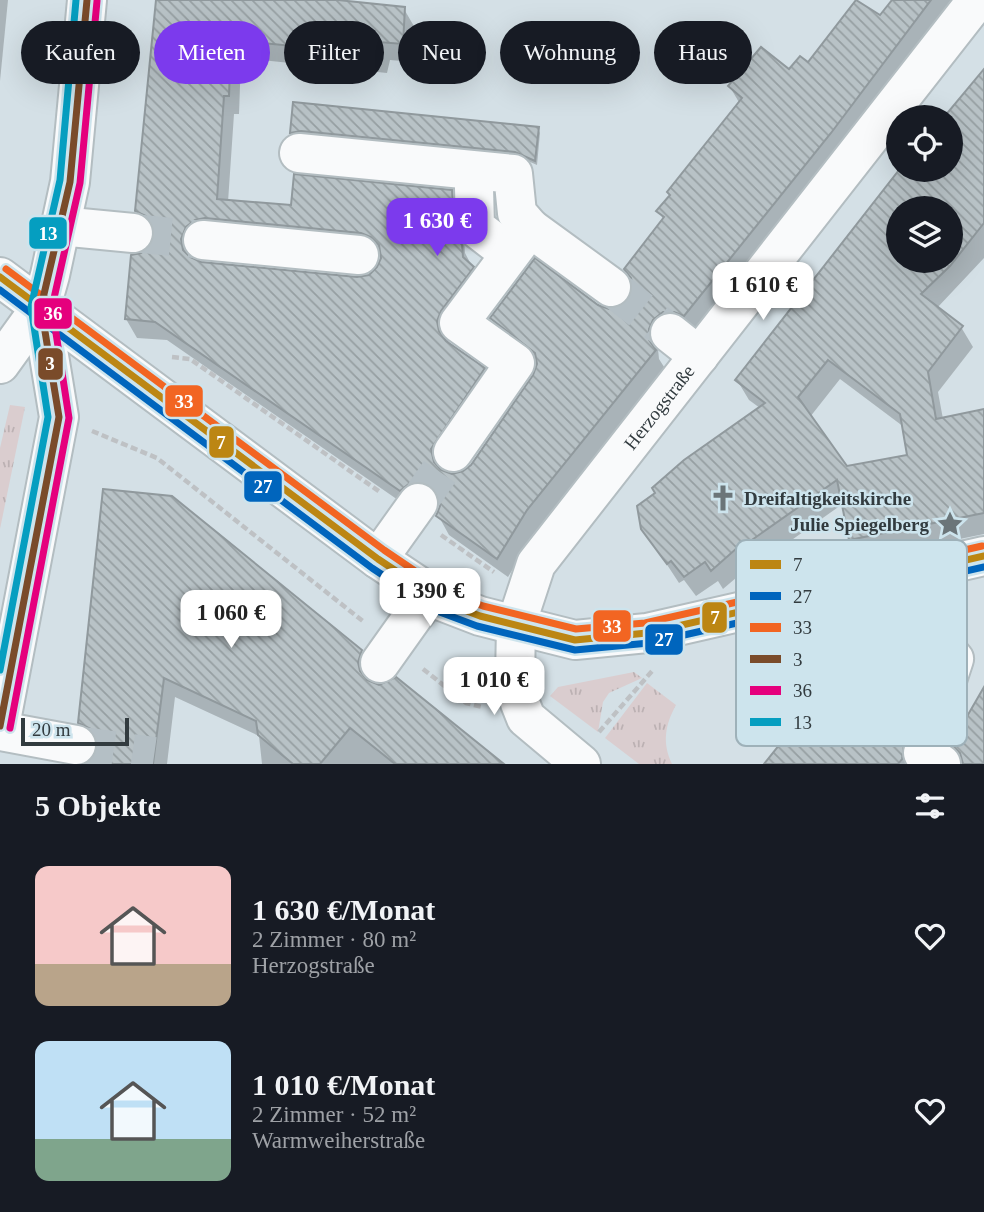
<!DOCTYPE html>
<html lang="de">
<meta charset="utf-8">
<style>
:root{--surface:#171b24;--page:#242831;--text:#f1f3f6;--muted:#9ea1a6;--accent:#7c3aed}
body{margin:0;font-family:"Times New Roman",serif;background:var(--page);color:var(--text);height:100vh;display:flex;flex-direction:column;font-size:26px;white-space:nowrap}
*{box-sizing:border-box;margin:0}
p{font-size:23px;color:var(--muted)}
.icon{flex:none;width:38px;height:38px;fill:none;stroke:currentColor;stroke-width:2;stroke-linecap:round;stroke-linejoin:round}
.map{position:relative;height:764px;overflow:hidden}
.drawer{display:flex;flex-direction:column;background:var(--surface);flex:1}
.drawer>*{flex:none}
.hud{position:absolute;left:21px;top:21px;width:943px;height:63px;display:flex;gap:14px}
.fabs{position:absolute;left:886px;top:105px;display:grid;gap:14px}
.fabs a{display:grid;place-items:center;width:77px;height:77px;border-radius:50%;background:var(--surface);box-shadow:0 7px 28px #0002;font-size:35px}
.scale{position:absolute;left:21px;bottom:18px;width:108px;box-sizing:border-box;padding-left:7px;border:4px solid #323b3f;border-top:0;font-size:19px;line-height:24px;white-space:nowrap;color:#323b3f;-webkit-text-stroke:5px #cde4ed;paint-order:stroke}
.price{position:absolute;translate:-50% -60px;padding:0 16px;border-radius:14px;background:#fff;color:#222;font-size:23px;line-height:46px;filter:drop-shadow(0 2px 4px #0008)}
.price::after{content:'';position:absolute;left:50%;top:42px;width:21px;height:16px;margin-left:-10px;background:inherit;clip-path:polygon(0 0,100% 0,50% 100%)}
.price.current{background:var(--accent);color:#fff}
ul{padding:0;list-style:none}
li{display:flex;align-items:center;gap:21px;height:175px;padding:0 35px}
li span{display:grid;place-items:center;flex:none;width:196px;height:140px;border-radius:14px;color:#555}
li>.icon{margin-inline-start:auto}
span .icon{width:84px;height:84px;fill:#fffc;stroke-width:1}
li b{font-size:30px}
h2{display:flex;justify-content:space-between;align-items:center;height:84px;padding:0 35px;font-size:30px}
.pill{padding:0 24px;border-radius:32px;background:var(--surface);box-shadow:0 7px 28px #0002;font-size:24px;line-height:63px}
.pill.current{background:var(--accent);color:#fff}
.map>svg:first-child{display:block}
</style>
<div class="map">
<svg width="984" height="764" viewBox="0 0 984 764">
<defs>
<pattern id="grass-tufts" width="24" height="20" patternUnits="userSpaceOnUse" patternTransform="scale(1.75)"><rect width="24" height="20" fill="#dacdcf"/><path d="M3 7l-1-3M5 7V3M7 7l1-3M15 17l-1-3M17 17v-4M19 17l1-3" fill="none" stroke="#bcb1b3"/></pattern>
<pattern id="building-back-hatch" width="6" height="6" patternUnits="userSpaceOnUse" patternTransform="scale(1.75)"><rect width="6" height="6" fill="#b8c2c6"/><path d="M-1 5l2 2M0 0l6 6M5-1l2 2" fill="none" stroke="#969fa2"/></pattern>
</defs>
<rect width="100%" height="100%" fill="#d4e0e6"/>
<!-- grass -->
<g fill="url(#grass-tufts)">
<polygon points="10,405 25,407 0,529 0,448"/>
<polygon points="634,672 642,678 609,693 603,702 598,732 550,696 558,687"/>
<path d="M 647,683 L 676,705 C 665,725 662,743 672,764 L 639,764 L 605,738 Z"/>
</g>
<!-- shadow -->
<g fill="#0003" fill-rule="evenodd">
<polygon points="0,0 8,0 0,81"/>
<path d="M 158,0 L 322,0 L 404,9 L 415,28 L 413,62 L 390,60 L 387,73 L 241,58 L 239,114 L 234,114 L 228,202 L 292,207 L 451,192 L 462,211 L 465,253 L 483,287 L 451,330 L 448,344 L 483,369 L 494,388 L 441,469 L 452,476 L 464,473 L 472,466 L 535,376 L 538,365 L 503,337 L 492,318 L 598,307 L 608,310 L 620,309 L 630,301 L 635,289 L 626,270 L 664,220 L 658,211 L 740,104 L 730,87 L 808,64 L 857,1 L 880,18 L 894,0 L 957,0 L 695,334 L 663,339 L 658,349 L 659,359 L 666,370 L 537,530 L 508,577 L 449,535 L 438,515 L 441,503 L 431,500 L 411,509 L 167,340 L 137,338 L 126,319 L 142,255 L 152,247 L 157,234 L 148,230 L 137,211 ZM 196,246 L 373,252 L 382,255 L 378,269 L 368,277 L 357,279 L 200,263 L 191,260 Z"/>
<path d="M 984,72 L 984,258 L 937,308 L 961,327 L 973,347 L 938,392 L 943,419 L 984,411 L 984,534 L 862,559 L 851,539 L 844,503 L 752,568 L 750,566 L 723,589 L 718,581 L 696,596 L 684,580 L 679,583 L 643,528 L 760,408 L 749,400 L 737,380 L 905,170 L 950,170 L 950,117 L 947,117 ZM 898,208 L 950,208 L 950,261 L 898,261 ZM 840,379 L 904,427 L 909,457 L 847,468 L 810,417 Z"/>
<polygon points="294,104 538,128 540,133 537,165 519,157 294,137 292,133"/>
<polygon points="105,490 361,651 373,672 369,683 501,764 298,764 293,756 292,764 262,764 259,736 175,697 167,764 89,764 99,747 92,744 80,723"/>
<polygon points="923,679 934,698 901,739 914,758 913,764 765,764"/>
</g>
<!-- building -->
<g fill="url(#building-back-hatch)" stroke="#90999d" stroke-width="2" fill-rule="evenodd">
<path d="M 156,0 L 338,0 L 405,7 L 403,44 L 379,42 L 377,54 L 231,40 L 229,96 L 224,96 L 217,199 L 291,205 L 294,174 L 452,190 L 455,236 L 462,245 L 463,257 L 474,267 L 441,311 L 437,321 L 439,331 L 446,341 L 485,368 L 431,449 L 434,462 L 441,470 L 452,474 L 463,471 L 471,465 L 533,375 L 537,364 L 535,353 L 490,318 L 535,258 L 598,305 L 609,309 L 620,307 L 629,299 L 633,289 L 631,278 L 624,269 L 664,217 L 656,211 L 670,195 L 667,192 L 742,98 L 728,86 L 761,47 L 789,69 L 800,56 L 808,62 L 856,0 L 880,15 L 892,0 L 931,0 L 831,133 L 684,316 L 674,312 L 663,312 L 653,320 L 649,329 L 649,340 L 656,350 L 527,510 L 497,559 L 436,516 L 440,506 L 438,495 L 430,485 L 419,481 L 410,483 L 400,491 L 155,322 L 125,319 L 131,255 L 141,253 L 150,246 L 155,234 L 153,225 L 146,216 L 135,211 ZM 205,218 L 361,233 L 371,237 L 379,245 L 381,258 L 377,267 L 369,275 L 357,277 L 201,262 L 190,257 L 183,250 L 181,239 L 186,227 L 195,220 Z"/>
<path d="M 984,69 L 984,223 L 950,266 L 921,294 L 963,326 L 928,372 L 936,419 L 984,409 L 984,513 L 849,540 L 837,480 L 739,549 L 738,547 L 711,571 L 705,562 L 684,577 L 671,561 L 667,564 L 641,529 L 637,506 L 655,493 L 652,488 L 684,460 L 765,403 L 735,380 L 899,170 L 950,170 L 950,117 L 944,117 ZM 898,208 L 950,208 L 950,261 L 898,261 ZM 828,360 L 900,414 L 907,455 L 847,466 L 798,397 Z"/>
<polygon points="293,102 539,127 535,161 515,152 301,131 290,133"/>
<polygon points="103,489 172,496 362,650 358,662 360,671 367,680 379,685 396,677 504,764 395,764 350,728 320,764 293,764 258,735 256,721 164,678 153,764 86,764 93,759 98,748 97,738 91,729 78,723"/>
<polygon points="868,634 925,678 882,732 905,738 902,759 898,764 764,764"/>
<polygon points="984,687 984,764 963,764 960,753 951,744"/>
</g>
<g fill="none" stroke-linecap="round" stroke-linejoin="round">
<!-- minor-tunnel -->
<g stroke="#b4bfc5" stroke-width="38" stroke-dasharray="38 19" stroke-linecap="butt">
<polyline points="133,233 203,240"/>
<polyline points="611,287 670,333"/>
<polyline points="418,503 453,452"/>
<polyline points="76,745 154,756"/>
</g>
<!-- minor casing -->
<g stroke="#b3bdc1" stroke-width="42">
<g id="minor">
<polyline points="299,153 513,174 517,213 530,228"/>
<polyline points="474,188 475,227 510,254"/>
<polyline points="60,226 133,233"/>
<polyline points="203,240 359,255"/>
<polyline points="0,277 378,559 441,601 480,616 575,640 647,633 984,556"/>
<polyline points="670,333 699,356"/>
<polyline points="453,452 515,363 459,323 530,228 611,287"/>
<polyline points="378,559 418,503"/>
<polyline points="907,573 915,613 954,659 923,753 941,764"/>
<polyline points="380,663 429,594"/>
<polyline points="0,731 76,745"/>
<path id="s1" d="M 581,764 L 526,718 L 520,703 L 515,680 L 516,625 L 536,564 L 977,0"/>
</g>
</g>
<!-- major casing -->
<g stroke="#b3bdc1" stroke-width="42">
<g id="major">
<polyline points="0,364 41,307 50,275 70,182 87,0"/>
<polyline points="0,726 59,417 41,307"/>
</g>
</g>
<!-- path -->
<g stroke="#bec1c4" stroke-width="4.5" stroke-dasharray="7 3.5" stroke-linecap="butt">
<polyline points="172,357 190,359 380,492"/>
<polyline points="92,431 157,458 364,622"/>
<polyline points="441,535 494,572"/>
<polyline points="423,669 466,703 482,707"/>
<polyline points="599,732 653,670"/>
</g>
<!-- minor -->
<use href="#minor" stroke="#f9fafb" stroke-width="38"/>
<!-- major -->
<use href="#major" stroke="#f9fafb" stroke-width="38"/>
<!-- bus-1 casing -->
<g stroke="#cde4ed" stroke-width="12">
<polyline id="bus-1" points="0,277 378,559 441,601 480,616 575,640 647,633 984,556"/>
</g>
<!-- bus-2 casing -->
<g stroke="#cde4ed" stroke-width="12">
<polyline id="bus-2" points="0,290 372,568 437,611 477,626 575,650 649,643 984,567"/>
</g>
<!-- bus-3 casing -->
<g stroke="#cde4ed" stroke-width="12">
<polyline id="bus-3" points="6,269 384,550 446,592 483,606 576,629 645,623 982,546"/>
</g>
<!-- bus-4 casing -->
<g stroke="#cde4ed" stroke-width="12">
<polyline id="bus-4" points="0,726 59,417 41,307 70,182 87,0"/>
</g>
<!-- bus-5 casing -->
<g stroke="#cde4ed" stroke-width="12">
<polyline id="bus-5" points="10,728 69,418 52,307 80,183 97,1"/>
</g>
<!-- bus-6 casing -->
<g stroke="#cde4ed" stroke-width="12">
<polyline id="bus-6" points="0,670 48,417 31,307 60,180 76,0"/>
</g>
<!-- bus-1 -->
<use href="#bus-1" stroke="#bc8613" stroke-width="7"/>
<!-- bus-2 -->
<use href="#bus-2" stroke="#0065bd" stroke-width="7"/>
<!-- bus-3 -->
<use href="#bus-3" stroke="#f26522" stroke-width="7"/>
<!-- bus-4 -->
<use href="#bus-4" stroke="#7a4b2a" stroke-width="7"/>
<!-- bus-5 -->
<use href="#bus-5" stroke="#e5007d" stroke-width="7"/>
<!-- bus-6 -->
<use href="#bus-6" stroke="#059ec0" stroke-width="7"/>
</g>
<!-- icons -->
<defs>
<g id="church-bare" transform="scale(2.1)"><path d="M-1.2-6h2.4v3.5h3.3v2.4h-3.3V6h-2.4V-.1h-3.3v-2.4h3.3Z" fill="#6b7579" stroke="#cde4ed" stroke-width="2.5" paint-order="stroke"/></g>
<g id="sight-bare" transform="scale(2.1)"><path d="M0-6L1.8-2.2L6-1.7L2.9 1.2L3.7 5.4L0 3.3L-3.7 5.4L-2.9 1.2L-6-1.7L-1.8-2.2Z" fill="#6b7579" stroke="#cde4ed" stroke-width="2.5" paint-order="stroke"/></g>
</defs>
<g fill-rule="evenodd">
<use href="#church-bare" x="723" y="498"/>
<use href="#sight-bare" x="950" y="524"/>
</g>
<g text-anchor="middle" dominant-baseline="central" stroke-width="5" stroke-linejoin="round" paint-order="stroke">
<!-- street labels -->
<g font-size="19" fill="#323b3f" stroke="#cde4ed">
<text stroke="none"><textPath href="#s1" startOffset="430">Herzogstraße</textPath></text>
</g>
<!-- poi labels -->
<g font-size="19" font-weight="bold" fill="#323b3f" stroke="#cde4ed" text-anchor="start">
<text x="744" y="498">Dreifaltigkeitskirche</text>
<text x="929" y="524" text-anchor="end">Julie Spiegelberg</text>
</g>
</g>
<!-- legend -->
<rect x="736" y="540" width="231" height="206" rx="10" fill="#cde4ed" stroke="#9eb1b9" stroke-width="2"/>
<rect x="750" y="560" width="31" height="9" fill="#bc8613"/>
<rect x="750" y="592" width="31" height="8" fill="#0065bd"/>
<rect x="750" y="623" width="31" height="9" fill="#f26522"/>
<rect x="750" y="655" width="31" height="8" fill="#7a4b2a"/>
<rect x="750" y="686" width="31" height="9" fill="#e5007d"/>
<rect x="750" y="718" width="31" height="8" fill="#059ec0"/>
<g font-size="19" fill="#323b3f">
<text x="793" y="571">7</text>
<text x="793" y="603">27</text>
<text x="793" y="634">33</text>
<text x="793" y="666">3</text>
<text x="793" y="697">36</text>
<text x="793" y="729">13</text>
</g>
<g stroke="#cde4ed" stroke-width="2.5">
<rect x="28" y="216" width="40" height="34" rx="7" fill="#059ec0"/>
<rect x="33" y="297" width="40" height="33" rx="7" fill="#e5007d"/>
<rect x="37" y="347" width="27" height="34" rx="7" fill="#7a4b2a"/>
<rect x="164" y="384" width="40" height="34" rx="7" fill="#f26522"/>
<rect x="208" y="425" width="27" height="34" rx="7" fill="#bc8613"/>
<rect x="243" y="470" width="40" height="33" rx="7" fill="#0065bd"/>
<rect x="701" y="601" width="27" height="33" rx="7" fill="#bc8613"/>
<rect x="592" y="609" width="40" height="34" rx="7" fill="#f26522"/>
<rect x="644" y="623" width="40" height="33" rx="7" fill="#0065bd"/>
</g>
<g font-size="19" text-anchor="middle" font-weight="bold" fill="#fff">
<text x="48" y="240">13</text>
<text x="53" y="320">36</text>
<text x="50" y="370">3</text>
<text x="184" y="408">33</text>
<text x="221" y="449">7</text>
<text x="263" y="493">27</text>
<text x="715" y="624">7</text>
<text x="612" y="633">33</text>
<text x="664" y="646">27</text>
</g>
</svg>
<div class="fabs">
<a><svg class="icon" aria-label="locate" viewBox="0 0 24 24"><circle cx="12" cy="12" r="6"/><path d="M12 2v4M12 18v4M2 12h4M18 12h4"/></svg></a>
<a><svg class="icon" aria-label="layers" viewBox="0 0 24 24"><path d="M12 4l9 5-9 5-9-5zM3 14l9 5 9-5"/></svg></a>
</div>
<div class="scale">20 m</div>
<b class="price current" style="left:437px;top:258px">1 630 €</b>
<b class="price" style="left:763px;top:322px">1 610 €</b>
<b class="price" style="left:430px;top:628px">1 390 €</b>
<b class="price" style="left:231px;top:650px">1 060 €</b>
<b class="price" style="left:494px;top:717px">1 010 €</b>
<div class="hud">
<a class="pill">Kaufen</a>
<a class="pill current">Mieten</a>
<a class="pill">Filter</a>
<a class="pill">Neu</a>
<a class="pill">Wohnung</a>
<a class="pill">Haus</a>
</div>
</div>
<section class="drawer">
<h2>5 Objekte<svg class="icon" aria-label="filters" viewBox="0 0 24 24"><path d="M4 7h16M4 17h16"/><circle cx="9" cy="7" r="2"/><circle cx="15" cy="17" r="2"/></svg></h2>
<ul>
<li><span style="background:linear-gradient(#f6c9c9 70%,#b9a48a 0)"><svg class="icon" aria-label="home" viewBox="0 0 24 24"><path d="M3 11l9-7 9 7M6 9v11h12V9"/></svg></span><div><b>1 630 €/Monat</b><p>2 Zimmer · 80 m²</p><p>Herzogstraße</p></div><svg class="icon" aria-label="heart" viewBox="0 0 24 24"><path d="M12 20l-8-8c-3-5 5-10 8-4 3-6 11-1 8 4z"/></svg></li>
<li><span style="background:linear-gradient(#bfe0f5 70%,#7fa58c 0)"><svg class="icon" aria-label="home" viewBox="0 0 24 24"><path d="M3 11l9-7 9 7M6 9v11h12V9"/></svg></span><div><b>1 010 €/Monat</b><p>2 Zimmer · 52 m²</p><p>Warmweiherstraße</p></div><svg class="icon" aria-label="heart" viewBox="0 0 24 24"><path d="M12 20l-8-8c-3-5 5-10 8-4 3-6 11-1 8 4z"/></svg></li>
</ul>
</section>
